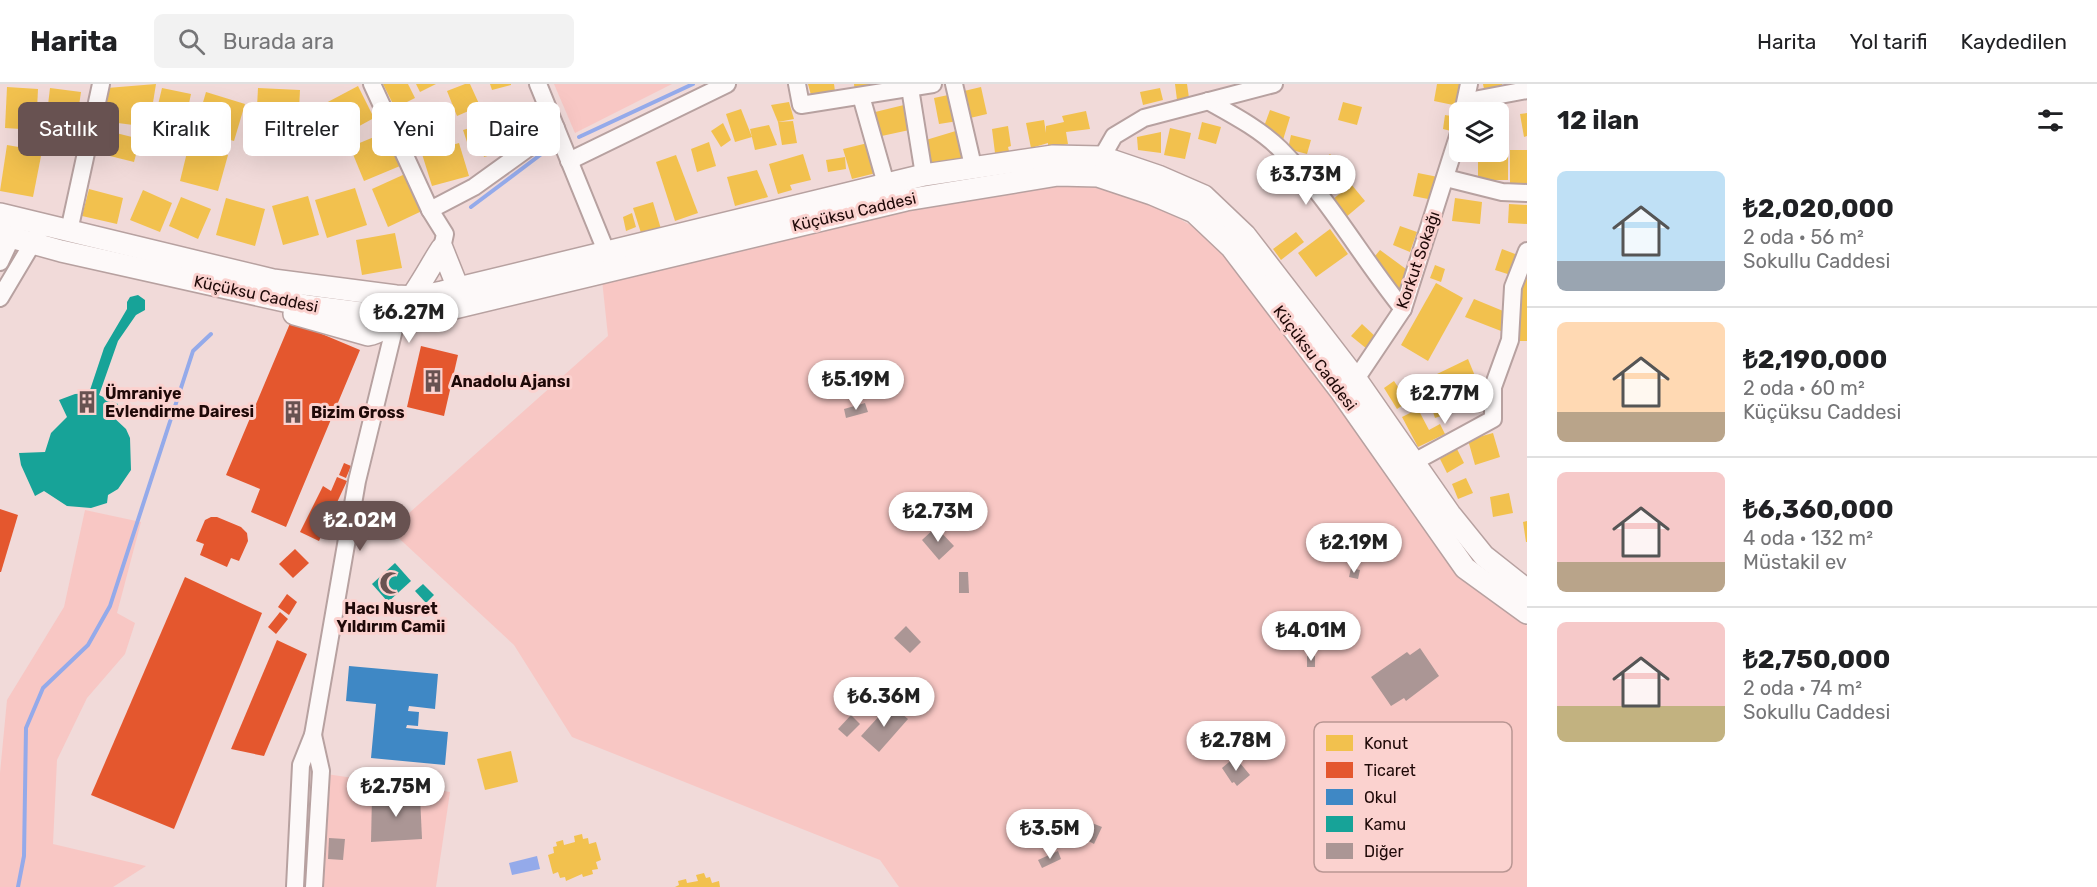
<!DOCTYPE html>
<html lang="tr">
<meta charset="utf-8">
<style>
:root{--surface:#fff;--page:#f2f2f2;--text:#202124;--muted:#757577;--line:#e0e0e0;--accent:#685251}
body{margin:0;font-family:Rubik,sans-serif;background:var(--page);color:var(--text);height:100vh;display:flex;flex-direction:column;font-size:22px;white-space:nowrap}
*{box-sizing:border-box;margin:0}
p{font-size:20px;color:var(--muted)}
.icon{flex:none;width:33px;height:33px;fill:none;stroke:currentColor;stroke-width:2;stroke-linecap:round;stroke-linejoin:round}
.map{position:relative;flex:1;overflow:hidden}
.details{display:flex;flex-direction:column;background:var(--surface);width:570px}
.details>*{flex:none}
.guide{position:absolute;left:18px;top:18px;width:570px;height:54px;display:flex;gap:12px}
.tools{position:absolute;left:1449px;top:18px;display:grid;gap:12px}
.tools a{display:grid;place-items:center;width:60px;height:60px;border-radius:9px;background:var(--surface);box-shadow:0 6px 24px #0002;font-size:30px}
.price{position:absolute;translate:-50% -51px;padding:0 14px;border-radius:21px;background:#fff;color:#222;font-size:20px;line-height:39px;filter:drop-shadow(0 2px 3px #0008)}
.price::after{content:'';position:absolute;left:50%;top:36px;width:18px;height:14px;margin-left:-9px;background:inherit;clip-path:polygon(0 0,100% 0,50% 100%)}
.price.active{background:var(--accent);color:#fff}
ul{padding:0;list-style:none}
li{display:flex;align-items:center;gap:18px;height:150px;padding:0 30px}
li+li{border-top:2px solid var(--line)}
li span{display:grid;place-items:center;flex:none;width:168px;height:120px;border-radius:9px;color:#555}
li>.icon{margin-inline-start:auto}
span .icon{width:72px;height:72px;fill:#fffc;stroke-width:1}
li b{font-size:26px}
h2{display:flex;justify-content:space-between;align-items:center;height:72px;padding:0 30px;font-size:26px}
.chip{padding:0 21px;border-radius:9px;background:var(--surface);box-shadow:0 6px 24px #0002;font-size:21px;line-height:54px}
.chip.active{background:var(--accent);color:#fff}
header{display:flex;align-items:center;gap:36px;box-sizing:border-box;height:84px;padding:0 30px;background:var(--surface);border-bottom:2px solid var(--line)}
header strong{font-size:28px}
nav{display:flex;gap:33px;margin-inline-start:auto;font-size:21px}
.search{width:420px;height:54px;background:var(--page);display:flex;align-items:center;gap:15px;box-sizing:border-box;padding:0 21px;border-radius:9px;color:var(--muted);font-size:22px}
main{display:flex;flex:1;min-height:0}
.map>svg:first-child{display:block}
</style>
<header>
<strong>Harita</strong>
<div class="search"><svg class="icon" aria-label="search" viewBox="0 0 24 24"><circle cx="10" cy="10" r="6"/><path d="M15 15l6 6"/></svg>Burada ara</div>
<nav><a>Harita</a><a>Yol tarifi</a><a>Kaydedilen</a></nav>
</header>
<main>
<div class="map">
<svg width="1527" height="803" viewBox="0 0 1527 803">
<rect width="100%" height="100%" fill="#f1dad9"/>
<!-- green -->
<g fill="#f8c7c4">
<polygon points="554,0 672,0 575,49"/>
<polygon points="1071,97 1153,120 1222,159 1462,493 1527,542 1527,803 899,803 880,776 572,653 514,561 390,446 608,252 602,196 899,120"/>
<polygon points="85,426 141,438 117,529 135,539 125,570 87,614 57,676 53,760 146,782 113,803 0,803 0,689 7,616 64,523"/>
<polygon points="326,690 450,708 436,803 323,803"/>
</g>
<!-- water -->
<polygon fill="#94aaea" points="537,772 540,785 512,791 509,779"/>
<!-- homes -->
<g fill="#f2c14e">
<polygon points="156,0 149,43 102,37 107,4"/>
<polygon points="383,0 408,0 415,14 395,24"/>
<polygon points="416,0 436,0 420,8"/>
<polygon points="465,0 470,0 480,22 457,32 447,7"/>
<polygon points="490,0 511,0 511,1 492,6"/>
<polygon points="808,0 834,0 835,7 811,11"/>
<polygon points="854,0 874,0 875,6 855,10"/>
<polygon points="1175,0 1187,0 1189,14 1177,16"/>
<polygon points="1437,0 1462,0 1458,22 1434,17"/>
<polygon points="1483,0 1502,0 1503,7 1485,10"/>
<polygon points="358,2 374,34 341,52 324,20"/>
<polygon points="7,3 38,5 36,46 5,44"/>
<polygon points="981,3 987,30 970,34 964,7"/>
<polygon points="50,4 81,8 76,42 46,38"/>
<polygon points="162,4 191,10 182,52 152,46"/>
<polygon points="258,4 300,6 298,44 256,42"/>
<polygon points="1160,4 1163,16 1143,21 1140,8"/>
<polygon points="206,8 245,20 234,57 195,46"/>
<polygon points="953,10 958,37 939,40 934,14"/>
<polygon points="432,18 447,49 417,63 402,32"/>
<polygon points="789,18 794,35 778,38 771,21"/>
<polygon points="1343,18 1362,23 1357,41 1338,36"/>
<polygon points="908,20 914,45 877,53 871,29"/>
<polygon points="741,25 752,53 735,58 726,30"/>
<polygon points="1270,26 1290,33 1283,56 1262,48"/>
<polygon points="1086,27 1090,45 1066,48 1068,60 1048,64 1048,59 1031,64 1026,39 1044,36 1046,49 1046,42 1064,38 1062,32"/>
<polygon points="1527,29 1527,52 1524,53 1520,30"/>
<polygon points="1445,31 1458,33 1455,48 1443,45"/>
<polygon points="506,33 512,54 502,57 505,67 484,73 481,61 469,64 463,46"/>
<polygon points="793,37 797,59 782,61 778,38"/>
<polygon points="1202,38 1221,43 1216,60 1198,55"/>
<polygon points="723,39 731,56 721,63 711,47"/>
<polygon points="769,41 777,61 755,66 750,45"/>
<polygon points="1008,42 1011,62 1008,63 1009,67 995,69 992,45"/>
<polygon points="1170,44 1191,49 1185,75 1164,71"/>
<polygon points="959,46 965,73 931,81 926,56"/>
<polygon points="108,47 140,55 134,78 102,70"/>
<polygon points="386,48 400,82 364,97 350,63"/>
<polygon points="1161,48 1161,69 1138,66 1137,53"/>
<polygon points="1291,51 1311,56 1307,70 1288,65"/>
<polygon points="709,58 716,82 697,88 691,65"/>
<polygon points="872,58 880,88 852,95 843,65"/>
<polygon points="459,59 469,92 432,102 422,70"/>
<polygon points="189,60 228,71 218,107 180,97"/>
<polygon points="7,61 42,67 33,113 0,107"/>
<rect x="1510" y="66" width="17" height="40"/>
<rect x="1478" y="69" width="30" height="27"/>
<polygon points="803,70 811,96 790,101 792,106 778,110 769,80"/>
<polygon points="1330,70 1342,83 1318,103 1307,89"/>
<polygon points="676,71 698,129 675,137 656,78"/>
<polygon points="845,73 846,85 828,88 826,76"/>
<polygon points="757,86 768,113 735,122 727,93"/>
<polygon points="1418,89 1438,93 1433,116 1413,112"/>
<polygon points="405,90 422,127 388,143 372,105"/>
<polygon points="1351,100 1365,117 1345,134 1331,117"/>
<polygon points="355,104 367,141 327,154 315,116"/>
<polygon points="89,105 123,114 117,140 82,132"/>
<polygon points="143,106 172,119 160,148 130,136"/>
<polygon points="308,112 319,151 283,161 272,122"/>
<polygon points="181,113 211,125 198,155 169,142"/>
<polygon points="226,114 265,125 255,162 216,151"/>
<polygon points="1455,114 1482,118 1480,140 1452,137"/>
<polygon points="653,118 661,145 642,152 633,124"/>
<polygon points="1509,120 1527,121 1527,140 1508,139"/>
<polygon points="632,129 636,143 626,147 623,133"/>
<polygon points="1400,142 1417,148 1410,168 1393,161"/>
<polygon points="1330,145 1348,170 1316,193 1298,169"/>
<polygon points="1296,148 1304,158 1281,176 1273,165"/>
<polygon points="395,149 402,184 362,191 356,156"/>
<polygon points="1502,165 1523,173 1517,193 1495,186"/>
<polygon points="1380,166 1410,188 1401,214 1370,178"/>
<polygon points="1527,177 1527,257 1519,257 1517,200"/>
<polygon points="1435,181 1445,185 1441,198 1430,194"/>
<polygon points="1436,199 1463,214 1428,277 1401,261"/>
<polygon points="1474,215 1508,229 1501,247 1465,233"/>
<polygon points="1362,240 1377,254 1367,265 1351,252"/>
<polygon points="1468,275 1475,292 1445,306 1437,290"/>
<polygon points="1423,294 1432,307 1415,320 1406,308"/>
<polygon points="1394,297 1408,318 1397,325 1384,304"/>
<polygon points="1451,308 1458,326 1435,334 1429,316"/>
<polygon points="1418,325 1429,346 1440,340 1445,350 1418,363 1402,333"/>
<polygon points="1493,349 1500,373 1475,381 1468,356"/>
<polygon points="1457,365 1464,379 1447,389 1440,375"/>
<polygon points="1466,394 1473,409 1458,415 1452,400"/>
<polygon points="1509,409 1513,429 1493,433 1490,413"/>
<polygon points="1527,437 1527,458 1526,458 1523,438"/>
<polygon points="511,667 518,698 485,706 477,675"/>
<polygon points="582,750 583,755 588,754 589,760 596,758 601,776 596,778 598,785 592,786 593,790 583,793 582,790 566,797 565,793 560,794 558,788 553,790 548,771 554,769 553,763 557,762 556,758 563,756 564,761 575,758 574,752"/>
<polygon points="704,789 706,794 710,793 712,799 719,797 720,803 675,803 679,801 678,797 686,795 687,799 698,797 696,791"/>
</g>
<!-- shops -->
<g fill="#e4572e">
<polygon points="291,237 360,266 286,443 251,428 260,405 226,391"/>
<polygon points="421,262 458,271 444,332 407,323"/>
<polygon points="344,379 351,382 346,394 339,391"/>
<polygon points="337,393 347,397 319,457 300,448 323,402 331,407"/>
<polygon points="0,425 18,431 1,488 0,488"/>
<polygon points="211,433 217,433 241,443 247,449 248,457 239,477 231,474 227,483 200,471 204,460 196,457 205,436"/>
<polygon points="295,465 309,479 293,494 279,480"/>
<polygon points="185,493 262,529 174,745 91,711"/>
<polygon points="287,510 297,518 289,531 278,523"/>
<polygon points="280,528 288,535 276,550 268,543"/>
<polygon points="277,556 307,570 264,672 231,665"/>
</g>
<!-- schools -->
<polygon fill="#3f88c5" points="349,582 438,590 435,625 409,622 408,627 419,628 418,642 407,641 406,644 448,648 445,681 371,674 376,620 346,617"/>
<!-- public -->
<g fill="#17a398">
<polygon points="138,211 145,216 145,226 136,231 118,257 99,311 118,320 111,331 126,345 130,354 131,386 118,405 108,411 107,419 91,424 67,422 44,407 35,412 21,381 19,369 45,368 51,349 67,333 59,316 75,310 89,309 104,264 127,225 127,218 130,213"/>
<polygon points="395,479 411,497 388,518 372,500"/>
<polygon points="423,500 434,511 426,519 415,507"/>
</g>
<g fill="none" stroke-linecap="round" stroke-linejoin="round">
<!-- stream -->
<g stroke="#94aaea" stroke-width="4">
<polyline points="579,53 693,0"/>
<polyline points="471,123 552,62"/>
<polyline points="18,803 24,772 26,644 43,604 88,561 110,522 193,267 211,250"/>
</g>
</g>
<!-- building -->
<g fill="#ab9695">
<polygon points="865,319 868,328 846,334 844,325"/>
<polygon points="936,443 954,462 939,476 922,456"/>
<polygon points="1351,484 1360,486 1358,495 1349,493"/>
<polygon points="959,488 968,488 969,509 959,509"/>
<polygon points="906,542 921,558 910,569 894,554"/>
<polygon points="1420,564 1439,592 1406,617 1404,614 1391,622 1371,593 1407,568 1410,571"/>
<rect x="1307" y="572" width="8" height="11"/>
<polygon points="890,620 908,635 879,668 861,652"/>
<polygon points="851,631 860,640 847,653 838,645"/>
<polygon points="1235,673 1250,691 1237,702 1234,698 1232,699 1222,684"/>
<polygon points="372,712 420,712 422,755 371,758"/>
<polygon points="1092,739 1102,743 1094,760 1085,755"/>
<polygon points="329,754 345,755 343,776 328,775"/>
<polygon points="1058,767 1061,775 1042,784 1038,776"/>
</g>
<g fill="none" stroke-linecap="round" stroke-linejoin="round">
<!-- minor casing -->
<g stroke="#b7a1a0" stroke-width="20">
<g id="minor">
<polyline points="372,0 430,126 445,150 442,164"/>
<polyline points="538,0 606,167"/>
<polyline points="797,0 801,21 933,0"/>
<polyline points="954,0 973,82"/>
<polyline points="910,4 924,91"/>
<polyline points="861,12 886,100"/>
<path d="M 1208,17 C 1233,31 1260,45 1280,65 C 1328,113 1361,173 1403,225"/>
<polyline points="1465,22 1479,15 1527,6"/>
<polyline points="1463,28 1469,0"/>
<polyline points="1102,73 1114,52 1144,34 1274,0"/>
<polyline points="569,77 727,0"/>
<polyline points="1446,94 1502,108 1527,109"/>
<polyline points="430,126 474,103 556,44"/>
<polyline points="69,147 101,0"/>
<polyline points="0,178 16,144"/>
<polyline points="0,214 38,150"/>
<polyline points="1356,295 1403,225 1460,46"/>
<polyline points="1414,378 1493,335 1493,303 1510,256 1513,203 1527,167"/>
<polyline points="313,651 321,687 314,803"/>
<polyline points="295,803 301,681 313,651 357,397 397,233"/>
</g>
</g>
<!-- major casing -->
<g stroke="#b7a1a0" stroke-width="24">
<g id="major">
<polyline points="0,130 273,196 396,212 417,213 442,208 924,91 1053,72 1102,73 1158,92 1204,112 1245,151 1356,295 1450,430 1484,472 1527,506"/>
<polyline points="0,150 61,167 307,222 401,234 446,226 906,116 1058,91 1098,92 1152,110 1194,128 1231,163 1342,309 1465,484 1527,529"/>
<path d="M 294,230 L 368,251 C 399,246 425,189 442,164 L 458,204"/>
</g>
</g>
<!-- minor -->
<use href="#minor" stroke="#fdf9f9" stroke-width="16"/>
<!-- major -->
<use href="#major" stroke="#fdf9f9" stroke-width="21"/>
</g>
<!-- icons -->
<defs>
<g id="building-bare" transform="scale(1.8)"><path d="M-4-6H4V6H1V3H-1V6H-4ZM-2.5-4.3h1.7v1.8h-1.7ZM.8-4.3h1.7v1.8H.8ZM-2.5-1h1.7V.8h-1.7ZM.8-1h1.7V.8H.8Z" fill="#685251" stroke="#fbd2cf" stroke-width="2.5" paint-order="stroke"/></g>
<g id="mosque-bare" transform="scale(1.8)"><path d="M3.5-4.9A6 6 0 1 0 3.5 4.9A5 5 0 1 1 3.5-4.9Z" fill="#685251" stroke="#fbd2cf" stroke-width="2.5" paint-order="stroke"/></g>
</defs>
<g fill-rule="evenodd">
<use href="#building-bare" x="433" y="297"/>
<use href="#building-bare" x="87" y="318"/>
<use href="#building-bare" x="293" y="328"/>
<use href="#mosque-bare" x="391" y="499"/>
</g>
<g text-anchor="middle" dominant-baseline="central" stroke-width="6" stroke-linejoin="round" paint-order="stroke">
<!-- street labels -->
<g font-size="16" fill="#1f0908" stroke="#fbd2cf">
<text transform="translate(854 128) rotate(-13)">Küçüksu Caddesi</text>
<text transform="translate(1418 176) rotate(-71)">Korkut Sokağı</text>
<text transform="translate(256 210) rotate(12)">Küçüksu Caddesi</text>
<text transform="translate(1315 274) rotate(53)">Küçüksu Caddesi</text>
</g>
<!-- poi labels -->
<g font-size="16" font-weight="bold" fill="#1f0908" stroke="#fbd2cf" text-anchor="start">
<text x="451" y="297">Anadolu Ajansı</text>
<text x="105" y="309">Ümraniye<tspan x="105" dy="18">Evlendirme Dairesi</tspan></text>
<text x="311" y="328">Bizim Gross</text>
<text x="391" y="524" text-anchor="middle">Hacı Nusret<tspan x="391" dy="18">Yıldırım Camii</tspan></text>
</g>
</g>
<!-- legend -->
<rect x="1314" y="638" width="198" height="150" rx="9" fill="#fbd2cf" stroke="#b99693" stroke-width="1.5"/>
<rect x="1326" y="651" width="27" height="16" fill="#f2c14e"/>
<rect x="1326" y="678" width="27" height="16" fill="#e4572e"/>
<rect x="1326" y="705" width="27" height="16" fill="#3f88c5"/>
<rect x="1326" y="732" width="27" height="16" fill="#17a398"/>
<rect x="1326" y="759" width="27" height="16" fill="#ab9695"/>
<g font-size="16" fill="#1f0908">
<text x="1364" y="665">Konut</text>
<text x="1364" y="692">Ticaret</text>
<text x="1364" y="719">Okul</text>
<text x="1364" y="746">Kamu</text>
<text x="1364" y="773">Diğer</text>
</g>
</svg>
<div class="tools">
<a><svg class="icon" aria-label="layers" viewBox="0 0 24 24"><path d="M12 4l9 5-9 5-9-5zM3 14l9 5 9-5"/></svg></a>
</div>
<b class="price" style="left:1306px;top:122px">₺3.73M</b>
<b class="price" style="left:409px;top:260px">₺6.27M</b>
<b class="price" style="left:856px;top:327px">₺5.19M</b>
<b class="price" style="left:1445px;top:341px">₺2.77M</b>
<b class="price" style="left:938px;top:459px">₺2.73M</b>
<b class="price active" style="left:360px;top:468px">₺2.02M</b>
<b class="price" style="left:1354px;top:490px">₺2.19M</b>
<b class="price" style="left:1311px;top:578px">₺4.01M</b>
<b class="price" style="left:884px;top:644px">₺6.36M</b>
<b class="price" style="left:1236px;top:688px">₺2.78M</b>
<b class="price" style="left:396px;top:734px">₺2.75M</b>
<b class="price" style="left:1050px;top:776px">₺3.5M</b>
<div class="guide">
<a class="chip active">Satılık</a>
<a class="chip">Kiralık</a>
<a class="chip">Filtreler</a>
<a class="chip">Yeni</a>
<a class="chip">Daire</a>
</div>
</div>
<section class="details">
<h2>12 ilan<svg class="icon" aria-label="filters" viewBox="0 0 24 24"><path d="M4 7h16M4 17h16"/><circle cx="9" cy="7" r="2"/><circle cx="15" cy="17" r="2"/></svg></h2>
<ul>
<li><span style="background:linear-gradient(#bfe0f5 75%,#9aa5b1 0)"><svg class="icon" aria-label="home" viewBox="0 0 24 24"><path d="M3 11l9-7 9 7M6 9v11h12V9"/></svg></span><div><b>₺2,020,000</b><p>2 oda · 56 m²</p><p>Sokullu Caddesi</p></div></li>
<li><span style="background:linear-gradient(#ffd9b3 75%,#b9a48a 0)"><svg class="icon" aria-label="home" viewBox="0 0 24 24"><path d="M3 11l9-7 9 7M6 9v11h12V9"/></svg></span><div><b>₺2,190,000</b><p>2 oda · 60 m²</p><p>Küçüksu Caddesi</p></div></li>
<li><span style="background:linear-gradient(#f6c9c9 75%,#b9a48a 0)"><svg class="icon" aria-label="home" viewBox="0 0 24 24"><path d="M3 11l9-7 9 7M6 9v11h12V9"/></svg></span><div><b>₺6,360,000</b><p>4 oda · 132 m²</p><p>Müstakil ev</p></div></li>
<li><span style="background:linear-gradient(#f6c9c9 70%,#c2b280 0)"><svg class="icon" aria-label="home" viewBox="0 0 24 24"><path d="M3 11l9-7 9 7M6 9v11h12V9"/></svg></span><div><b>₺2,750,000</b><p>2 oda · 74 m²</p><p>Sokullu Caddesi</p></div></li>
</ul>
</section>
</main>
